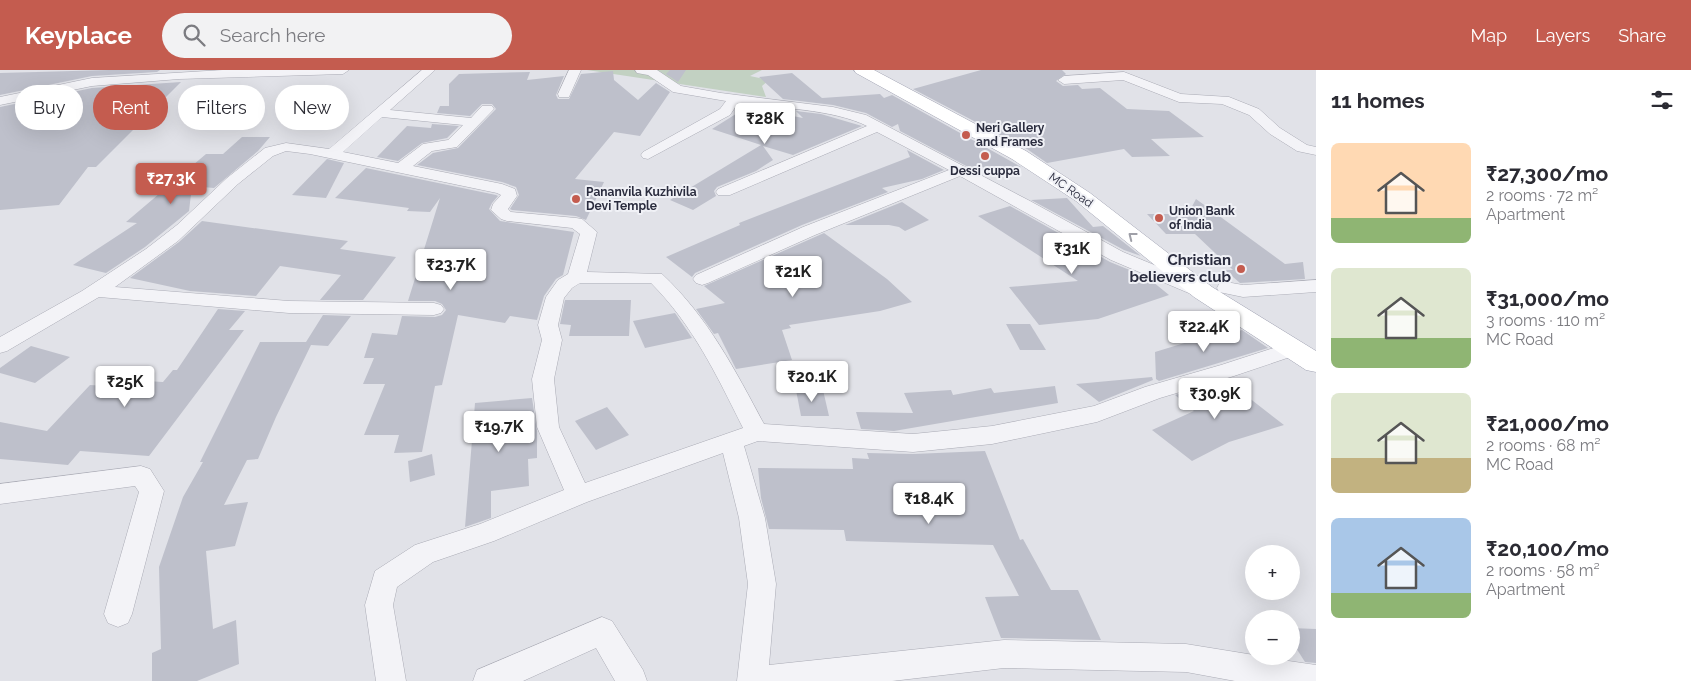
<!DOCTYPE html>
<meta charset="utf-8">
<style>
:root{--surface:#fff;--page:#f2f2f3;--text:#2b2b33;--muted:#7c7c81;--accent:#c45c4f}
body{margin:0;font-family:Raleway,sans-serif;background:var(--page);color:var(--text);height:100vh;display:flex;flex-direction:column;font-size:19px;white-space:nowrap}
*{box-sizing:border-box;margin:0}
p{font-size:16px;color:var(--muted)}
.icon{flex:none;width:28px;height:28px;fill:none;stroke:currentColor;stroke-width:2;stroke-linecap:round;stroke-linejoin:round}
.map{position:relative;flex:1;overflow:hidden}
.panel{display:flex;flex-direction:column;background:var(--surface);width:375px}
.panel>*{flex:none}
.top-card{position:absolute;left:15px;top:15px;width:475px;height:45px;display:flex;gap:10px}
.tools{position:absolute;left:1245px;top:475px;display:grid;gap:10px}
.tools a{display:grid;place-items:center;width:55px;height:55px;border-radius:50%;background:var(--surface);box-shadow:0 5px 20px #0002;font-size:25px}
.price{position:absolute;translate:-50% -42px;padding:0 11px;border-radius:5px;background:#fff;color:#222;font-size:16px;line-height:32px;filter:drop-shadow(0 1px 2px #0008)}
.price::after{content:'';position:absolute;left:50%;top:30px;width:15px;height:11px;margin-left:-8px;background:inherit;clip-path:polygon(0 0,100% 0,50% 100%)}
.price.current{background:var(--accent);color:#fff}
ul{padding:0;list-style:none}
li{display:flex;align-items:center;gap:15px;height:125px;padding:0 15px}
li span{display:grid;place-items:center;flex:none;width:140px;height:100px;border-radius:8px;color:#555}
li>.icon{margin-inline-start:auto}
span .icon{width:60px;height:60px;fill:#fffc;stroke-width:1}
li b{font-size:21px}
h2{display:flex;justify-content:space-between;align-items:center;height:60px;padding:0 15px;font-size:21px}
.pill{padding:0 18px;border-radius:22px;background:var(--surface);box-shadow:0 5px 20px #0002;font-size:18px;line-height:45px}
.pill.current{background:var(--accent);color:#fff}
header{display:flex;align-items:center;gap:30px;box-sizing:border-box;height:70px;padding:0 25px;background:var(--accent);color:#fff}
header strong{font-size:24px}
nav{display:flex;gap:28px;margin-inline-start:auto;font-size:18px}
.search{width:350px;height:45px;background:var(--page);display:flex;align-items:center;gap:12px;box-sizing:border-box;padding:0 18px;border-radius:28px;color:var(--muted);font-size:19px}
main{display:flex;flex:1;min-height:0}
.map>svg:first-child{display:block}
</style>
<header>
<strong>Keyplace</strong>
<div class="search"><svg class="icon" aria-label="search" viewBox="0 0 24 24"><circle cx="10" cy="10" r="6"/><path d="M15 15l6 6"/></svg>Search here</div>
<nav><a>Map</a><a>Layers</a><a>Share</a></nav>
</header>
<main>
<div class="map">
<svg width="1316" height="611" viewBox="0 0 1316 611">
<rect width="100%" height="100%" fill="#e1e2e8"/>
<!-- green -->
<polygon fill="#c2d1c2" points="587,0 762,0 750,6 769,10 762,16 766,27"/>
<!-- building -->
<g fill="#bec0cb">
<polygon points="109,0 160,0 157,2 92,6 0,25 0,3"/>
<polygon points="670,0 686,0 678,12 666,4"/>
<polygon points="981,0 1062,0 1066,4 1056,11 1063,16 1078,15 1082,19 1100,18 1127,39 1169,41 1204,67 1151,69 1170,86 1132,87 1124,79 1047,93 1027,79 913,19"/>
<polygon points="613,1 614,10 638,30 656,13 670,22 640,66 614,62 575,109 604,112 586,150 576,146 512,140 510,139 519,125 516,117 502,112 417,95 433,83 458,78 496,39 492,34 482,34 470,46 437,43 440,36 449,36 449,14 459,4 530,2 527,10 564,6 556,25 558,29 569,29 581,4"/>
<polygon points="792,3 822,28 880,24 884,28 892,25 1021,97 991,103 980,95 970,98 900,61 898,54 892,57 866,43 833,35 783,29 759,7"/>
<polygon points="181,12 96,97 88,97 59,135 0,140 0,37 92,18"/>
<polygon points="747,37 803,48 796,41 821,44 862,56 793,85 763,76 773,90 756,101 717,117 714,121 716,126 693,140 670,130 761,75 712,59"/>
<polygon points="432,54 459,56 447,68 422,73 398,91 377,87 407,56 431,58"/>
<polygon points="242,67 270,67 258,81 214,118 192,116 189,141 145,177 106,203 73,195 137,153 126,152 206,84 223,84"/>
<polygon points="907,80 944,100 922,109 882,118 888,122 802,155 695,203 692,207 666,187 740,155 739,153 910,87"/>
<polygon points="327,89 344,93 326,128 292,125"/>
<polygon points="366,98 496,125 498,126 492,133 489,139 500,151 574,162 563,205 556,209 544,226 537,250 510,246 505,253 458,245 442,315 435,316 422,382 394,383 399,365 364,365 385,314 363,314 374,288 364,288 372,263 397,265 402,246 435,247 442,245 446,240 442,234 435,231 408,231 440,128 430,142 407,141 409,138 335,128"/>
<polygon points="1067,128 1093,157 1103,156 1141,186 1124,180 1031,130"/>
<polygon points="1196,129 1285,194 1303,192 1305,209 1240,213 1225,200 1233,200 1195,164 1166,164 1147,144 1188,144"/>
<polygon points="902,132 929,150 905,161 899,157 889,155 845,155"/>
<polygon points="1010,136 1110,192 1147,207 1169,225 1098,249 1039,255 1009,217 1078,211 978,146"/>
<polygon points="202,151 348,171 340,179 396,187 363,230 320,230 341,205 280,196 256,226 190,221 130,208 179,172"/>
<polygon points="824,163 887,209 912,232 880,241 789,255 791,258 782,260 792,290 736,299 718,263 714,264 696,239 725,233 704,216"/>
<polygon points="565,230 631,230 629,266 569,266 571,255 560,254"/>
<polygon points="218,239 245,241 229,260 244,260 149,386 80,381 68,395 0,389 0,352 47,361 90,315 124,317 129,310 163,312 173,300 177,300"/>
<polygon points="675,243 692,268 645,278 633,251"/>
<polygon points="323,245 351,246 328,276 311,275 276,347 258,389 247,390 224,435 248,432 235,476 206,481 213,559 236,550 239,594 197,611 152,611 152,583 161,579 159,497 183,427 203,392 200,392 260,272 306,272"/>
<polygon points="1006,254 1030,254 1046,280 1020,280"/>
<polygon points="1242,260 1268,278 1159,311 1156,309 1155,282 1217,263 1222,266"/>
<polygon points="31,276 70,287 35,313 0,303 0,298"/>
<polygon points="1152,307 1153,310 1099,332 1076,314"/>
<polygon points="1226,310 1284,355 1229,372 1192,391 1152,360 1194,341 1175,325"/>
<polygon points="1055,316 1058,333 894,361 861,359 856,342 913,343 904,323 951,320 953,325 991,318 994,323"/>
<polygon points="796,320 823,320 829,346 801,346"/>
<polygon points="532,328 537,361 537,388 528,389 529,416 491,421 491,448 465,457 475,333"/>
<polygon points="607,337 629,365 596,380 575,351"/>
<polygon points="985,381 1020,470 1023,469 1051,520 1078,520 1101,570 1001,568 985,527 1019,526 993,475 846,471 844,460 769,459 761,428 758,398 853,399 852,388 869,389 867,383 913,384"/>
<polygon points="432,384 435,405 410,412 408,391"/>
<polygon points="1291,558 1316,559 1316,593 1305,592 1291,570"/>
</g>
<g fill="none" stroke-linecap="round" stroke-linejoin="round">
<!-- street casing -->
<g stroke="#aaabb5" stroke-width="1">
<g id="street">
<polygon points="223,0 349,0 343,4 179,9 92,16 0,35 0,27 92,8"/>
<path d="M 422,0 L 435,0 L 390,40 L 471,48 L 482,36 L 492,36 L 494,39 L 457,77 L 432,81 L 413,96 L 502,114 L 515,119 L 517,126 L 508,139 L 511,142 L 576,148 L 582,149 L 597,162 L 587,202 L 662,204 C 708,247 735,300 764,354 L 913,364 L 992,356 L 1094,336 L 1145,317 L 1221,295 L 1292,272 L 1299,274 L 1302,279 L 1299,284 L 1234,306 L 1160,328 L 1097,352 L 992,374 L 913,382 L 758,371 L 744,376 L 765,448 L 776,514 L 769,595 L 1004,570 L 1186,574 L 1254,585 L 1254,586 L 1316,595 L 1316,611 L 1235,611 L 1186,602 L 1004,598 L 892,611 L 737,611 L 748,514 L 739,448 L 723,383 L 587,432 L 494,471 L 433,492 L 397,517 L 393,535 L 406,611 L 376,611 L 365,535 L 375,501 L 415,475 L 480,454 L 564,420 L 537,357 L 532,309 L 542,270 L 538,255 L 546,227 L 558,210 L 568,204 L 580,164 L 572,158 L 507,151 L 501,149 L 491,140 L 493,134 L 501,125 L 497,123 L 310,84 L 286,81 L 273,86 L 238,114 L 178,171 L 115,217 L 289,231 L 434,233 L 441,235 L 444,239 L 441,243 L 434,245 L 289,243 L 99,227 L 7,281 L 0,283 L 0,267 L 82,221 L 146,179 L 177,155 L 227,108 L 265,78 L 286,73 L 329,79 ZM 382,47 L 463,55 L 448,70 L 423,74 L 398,93 L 343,82 ZM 580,213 L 651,213 C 693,255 717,306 743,358 L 585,413 L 559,357 L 554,309 L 562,270 L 558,255 L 564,228 L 572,218 Z"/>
<polygon points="569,0 581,0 569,27 559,27 558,24"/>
<path d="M 635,0 L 657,0 L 681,16 L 721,23 L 833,37 L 866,45 L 1030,131 L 1123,182 L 1205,216 L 1207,220 L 1205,224 L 1198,226 L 1191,224 L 1111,190 L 960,106 L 815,165 L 708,213 L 702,215 L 696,213 L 693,209 L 696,205 L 803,157 L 949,100 L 877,62 L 730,125 L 718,125 L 716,122 L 718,119 L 867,56 C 833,39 776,38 738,33 L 730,45 L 648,89 L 643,88 L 641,85 L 643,82 L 720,39 L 726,31 L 673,22 L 648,5 L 637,3 Z"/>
<polygon points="1124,2 1181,24 1229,27 1259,39 1280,58 1307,75 1316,77 1316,85 1297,81 1270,64 1249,45 1222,34 1179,32 1123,10 1064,14 1058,10 1064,6"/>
<polygon points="1316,210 1316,222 1243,227 1219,222 1217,218 1219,214 1226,212 1243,215"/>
<polygon points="141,396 150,399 164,421 132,544 128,553 118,557 108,553 104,544 139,422 135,416 0,434 0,414"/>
<polygon points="602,547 612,551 643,600 647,611 615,611 596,578 523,611 473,611 477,600"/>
</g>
</g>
<!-- primary casing -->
<g stroke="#a1a3b3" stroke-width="1">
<polygon id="primary" points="854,0 874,0 1026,81 1090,123 1212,217 1316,281 1316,302 1306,300 1194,227 1076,131 1012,89 856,3"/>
</g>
<!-- street -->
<use href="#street" fill="#f3f3f7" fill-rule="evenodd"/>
<!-- primary -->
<use href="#primary" fill="#fff" fill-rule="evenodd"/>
</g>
<!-- one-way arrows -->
<defs><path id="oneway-chevron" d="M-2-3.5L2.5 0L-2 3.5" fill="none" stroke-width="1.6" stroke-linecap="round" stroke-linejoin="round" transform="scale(1.25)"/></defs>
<use stroke="#9fa0a8" href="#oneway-chevron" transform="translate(1132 166) rotate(-142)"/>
<!-- markers -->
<g fill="#c45c4f" stroke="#f0f1f6" stroke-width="2">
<circle cx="966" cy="65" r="5"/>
<circle cx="985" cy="86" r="5"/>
<circle cx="576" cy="129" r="5"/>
<circle cx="1159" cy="148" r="5"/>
<circle cx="1241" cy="199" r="5"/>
</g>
<g text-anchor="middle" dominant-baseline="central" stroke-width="4" stroke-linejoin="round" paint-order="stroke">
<!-- far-poi labels -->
<g font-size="12" font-weight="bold" fill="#2a2c3e" stroke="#f0f1f6" text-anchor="start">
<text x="976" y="58">Neri Gallery<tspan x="976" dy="14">and Frames</tspan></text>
<text x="985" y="101" text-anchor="middle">Dessi cuppa</text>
<text x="586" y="122">Pananvila Kuzhivila<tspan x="586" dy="14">Devi Temple</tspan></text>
<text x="1169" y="141">Union Bank<tspan x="1169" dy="14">of India</tspan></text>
</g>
<!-- far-street labels -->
<g font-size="12" fill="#2a2c3e" stroke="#f0f1f6">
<text transform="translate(1071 120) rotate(35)">MC Road</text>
</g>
<!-- poi labels -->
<g font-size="15" font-weight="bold" fill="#2a2c3e" stroke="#f0f1f6" text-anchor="end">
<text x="1231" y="190">Christian<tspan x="1231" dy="17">believers club</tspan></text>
</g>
</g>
</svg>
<div class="tools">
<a>+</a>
<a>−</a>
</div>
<b class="price" style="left:765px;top:75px">₹28K</b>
<b class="price current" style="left:171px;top:135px">₹27.3K</b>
<b class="price" style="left:1072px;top:205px">₹31K</b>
<b class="price" style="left:451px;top:221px">₹23.7K</b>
<b class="price" style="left:793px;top:228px">₹21K</b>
<b class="price" style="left:1204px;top:283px">₹22.4K</b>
<b class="price" style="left:812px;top:333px">₹20.1K</b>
<b class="price" style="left:125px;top:338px">₹25K</b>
<b class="price" style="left:1215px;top:350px">₹30.9K</b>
<b class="price" style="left:499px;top:383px">₹19.7K</b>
<b class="price" style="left:929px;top:455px">₹18.4K</b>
<div class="top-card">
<a class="pill">Buy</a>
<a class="pill current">Rent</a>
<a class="pill">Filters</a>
<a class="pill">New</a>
</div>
</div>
<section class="panel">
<h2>11 homes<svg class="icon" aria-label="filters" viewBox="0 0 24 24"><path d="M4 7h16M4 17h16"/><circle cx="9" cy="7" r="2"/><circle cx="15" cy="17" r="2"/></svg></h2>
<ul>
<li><span style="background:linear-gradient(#ffd9b3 75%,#8fb573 0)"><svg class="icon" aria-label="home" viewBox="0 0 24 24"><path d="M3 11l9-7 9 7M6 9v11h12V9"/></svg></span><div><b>₹27,300/mo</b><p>2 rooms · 72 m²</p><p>Apartment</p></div></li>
<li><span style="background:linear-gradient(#dfe7d0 70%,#8fb573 0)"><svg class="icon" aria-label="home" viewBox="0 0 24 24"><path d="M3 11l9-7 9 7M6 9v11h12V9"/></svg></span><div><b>₹31,000/mo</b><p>3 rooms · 110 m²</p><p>MC Road</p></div></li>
<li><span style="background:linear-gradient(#dfe7d0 65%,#c2b280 0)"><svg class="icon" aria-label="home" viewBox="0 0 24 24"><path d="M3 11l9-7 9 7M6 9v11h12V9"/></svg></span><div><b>₹21,000/mo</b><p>2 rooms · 68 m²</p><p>MC Road</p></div></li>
<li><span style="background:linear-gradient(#a9c7e8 75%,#8fb573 0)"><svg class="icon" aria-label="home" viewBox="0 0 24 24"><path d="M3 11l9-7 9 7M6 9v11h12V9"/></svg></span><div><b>₹20,100/mo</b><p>2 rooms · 58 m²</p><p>Apartment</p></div></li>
</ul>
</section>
</main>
